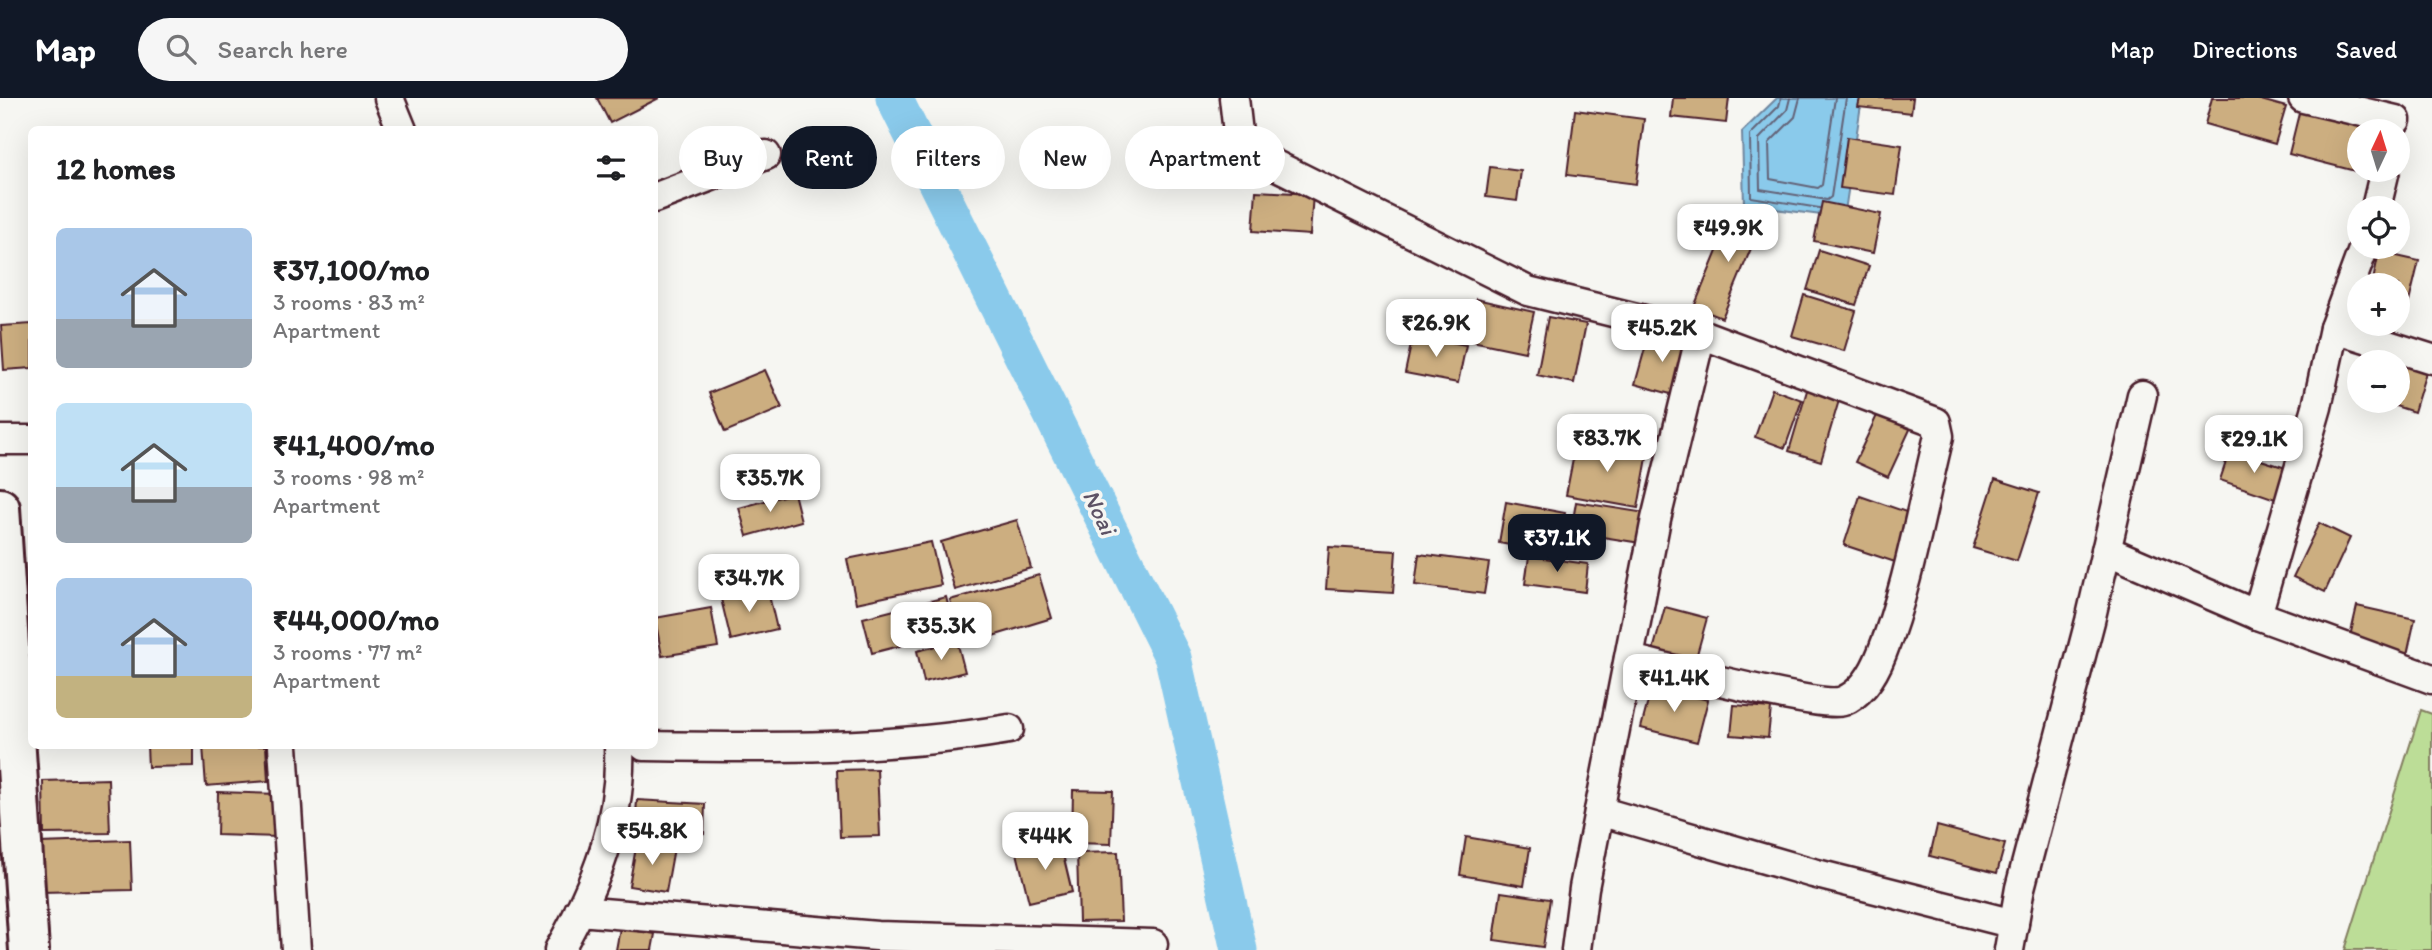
<!DOCTYPE html>
<meta charset="utf-8">
<style>
:root{--surface:#fff;--page:#f6f6f6;--text:#202124;--muted:#757577;--accent:#111827}
body{margin:0;font-family:Itim,sans-serif;background:var(--page);color:var(--text);height:100vh;display:flex;flex-direction:column;font-size:26px;white-space:nowrap}
*{box-sizing:border-box;margin:0}
p{font-size:23px;color:var(--muted)}
.icon{flex:none;width:38px;height:38px;fill:none;stroke:currentColor;stroke-width:2;stroke-linecap:round;stroke-linejoin:round}
.map{position:relative;flex:1;overflow:hidden}
.details{position:absolute;left:28px;top:28px;width:630px;height:623px;display:flex;flex-direction:column;background:var(--surface);border-radius:10px;box-shadow:0 7px 28px #0002}
.details>*{flex:none}
.guide{position:absolute;left:679px;top:28px;width:665px;height:63px;display:flex;gap:14px}
.needle{width:46px;rotate:4deg}
.tools{position:absolute;left:2347px;top:21px;display:grid;gap:14px}
.tools a{display:grid;place-items:center;width:63px;height:63px;border-radius:50%;background:var(--surface);box-shadow:0 7px 28px #0002;font-size:35px}
.price{position:absolute;translate:-50% -60px;padding:0 16px;border-radius:14px;background:#fff;color:#222;font-size:23px;line-height:46px;filter:drop-shadow(0 2px 4px #0008)}
.price::after{content:'';position:absolute;left:50%;top:42px;width:21px;height:16px;margin-left:-10px;background:inherit;clip-path:polygon(0 0,100% 0,50% 100%)}
.price.active{background:var(--accent);color:#fff}
ul{padding:0;list-style:none}
li{display:flex;align-items:center;gap:21px;height:175px;padding:0 28px}
li span{display:grid;place-items:center;flex:none;width:196px;height:140px;border-radius:10px;color:#555}
li>.icon{margin-inline-start:auto}
span .icon{width:84px;height:84px;fill:#fffc;stroke-width:1}
li b{font-size:30px}
h2{display:flex;justify-content:space-between;align-items:center;height:84px;padding:0 28px;font-size:30px}
.chip{padding:0 24px;border-radius:32px;background:var(--surface);box-shadow:0 7px 28px #0002;font-size:24px;line-height:63px}
.chip.active{background:var(--accent);color:#fff}
header{display:flex;align-items:center;gap:42px;box-sizing:border-box;height:98px;padding:0 35px;background:var(--accent);color:#fff}
header strong{font-size:33px}
nav{display:flex;gap:38px;margin-inline-start:auto;font-size:24px}
.search{width:490px;height:63px;background:var(--page);display:flex;align-items:center;gap:18px;box-sizing:border-box;padding:0 24px;border-radius:38px;color:var(--muted);font-size:26px}
.map>svg:first-child{display:block}
</style>
<header>
<strong>Map</strong>
<div class="search"><svg class="icon" aria-label="search" viewBox="0 0 24 24"><circle cx="10" cy="10" r="6"/><path d="M15 15l6 6"/></svg>Search here</div>
<nav><a>Map</a><a>Directions</a><a>Saved</a></nav>
</header>
<div class="map">
<svg width="2432" height="852" viewBox="0 0 2432 852">
<rect width="100%" height="100%" fill="#f6f6f2"/>
<filter id="ink" filterUnits="userSpaceOnUse"><feTurbulence type="fractalNoise" baseFrequency=".0143" numOctaves="2"/><feDisplacementMap in="SourceGraphic" scale="14" xChannelSelector="R" yChannelSelector="G"/><feConvolveMatrix kernelMatrix="1 2 1 2 8 2 1 2 1" color-interpolation-filters="sRGB"/></filter>
<g filter="url(#ink)">
<!-- green -->
<polygon fill="#bcdd97" stroke="#837e61" stroke-width="2" points="2421,612 2432,616 2432,852 2345,852"/>
<!-- water -->
<polygon fill="#8acaeb" stroke="#70869e" stroke-width="2" points="1777,0 1862,0 1844,120 1744,107 1742,34"/>
<g fill="none" stroke-linecap="round" stroke-linejoin="round">
<!-- shore -->
<g stroke="#646378" stroke-width="2">
<polyline points="1781,0 1779,8 1750,37 1751,99 1819,110"/>
<polyline points="1790,0 1787,12 1759,41 1760,91 1827,102 1831,99 1846,0"/>
<polyline points="1800,0 1795,19 1769,45 1770,81 1818,90 1822,87 1835,0"/>
</g>
<!-- canal -->
<polyline stroke="#8acaeb" stroke-width="37" points="894,0 1173,560 1239,852"/>
</g>
<!-- building -->
<g fill="#ccae80" stroke="#4a1f2b" stroke-width="2">
<polygon points="597,0 659,0 610,25"/>
<polygon points="1673,0 1729,0 1726,25 1671,19"/>
<polygon points="1860,0 1913,0 1911,15 1858,9"/>
<polygon points="2212,0 2254,0 2286,9 2275,46 2205,26"/>
<polygon points="2301,7 2375,27 2373,33 2359,33 2359,72 2364,72 2363,75 2289,56"/>
<polygon points="1575,12 1644,21 1636,86 1567,77"/>
<polygon points="1847,39 1902,47 1895,97 1840,90"/>
<polygon points="1490,69 1521,73 1517,103 1486,99"/>
<polygon points="1256,93 1313,96 1310,137 1253,133"/>
<polygon points="1822,104 1881,116 1873,155 1814,143"/>
<polygon points="1734,112 1762,124 1722,220 1694,209"/>
<polygon points="1819,152 1869,168 1856,207 1807,192"/>
<polygon points="2379,154 2419,163 2409,204 2398,202 2398,187 2372,187"/>
<polygon points="1804,197 1856,213 1844,253 1792,238"/>
<polygon points="1476,201 1534,214 1525,254 1467,242"/>
<polygon points="1548,219 1586,226 1574,285 1537,277"/>
<polygon points="32,226 32,270 4,272 1,228"/>
<polygon points="1649,236 1688,246 1674,297 1635,286"/>
<polygon points="1413,237 1466,247 1458,285 1405,275"/>
<polygon points="2368,256 2396,264 2366,264"/>
<polygon points="2398,265 2426,274 2414,314 2380,303 2398,303"/>
<polygon points="765,272 782,310 725,334 709,295"/>
<polygon points="1808,289 1840,299 1821,363 1789,353"/>
<polygon points="1772,291 1802,302 1785,350 1755,339"/>
<polygon points="1880,311 1913,325 1888,379 1855,364"/>
<polygon points="1577,341 1648,354 1638,410 1566,397"/>
<polygon points="2230,352 2289,371 2278,402 2220,382"/>
<polygon points="1995,381 2039,395 2017,463 1973,450"/>
<polygon points="794,395 801,423 747,438 739,410"/>
<polygon points="1860,398 1915,417 1898,465 1844,447"/>
<polygon points="1506,404 1565,415 1557,456 1499,445"/>
<polygon points="1576,404 1652,416 1647,446 1571,434"/>
<polygon points="1017,422 1031,470 955,492 941,444"/>
<polygon points="2319,425 2350,440 2325,494 2293,479"/>
<polygon points="931,444 941,487 856,505 847,461"/>
<polygon points="1329,449 1396,453 1393,495 1326,491"/>
<polygon points="1419,456 1489,465 1484,496 1415,487"/>
<polygon points="1529,458 1588,466 1585,494 1525,486"/>
<polygon points="1039,477 1052,520 963,547 950,502"/>
<polygon points="767,489 777,531 731,542 721,501"/>
<polygon points="946,499 955,534 872,555 863,520"/>
<polygon points="12,501 32,501 32,541 13,541"/>
<polygon points="2357,508 2415,521 2407,557 2349,543"/>
<polygon points="1665,509 1707,520 1694,567 1652,556"/>
<polygon points="711,510 718,549 662,558 655,520"/>
<polygon points="957,543 965,574 924,584 917,553"/>
<polygon points="1652,588 1708,602 1697,644 1641,630"/>
<polygon points="1734,607 1771,610 1768,640 1731,637"/>
<polygon points="147,648 194,648 194,668 148,669"/>
<polygon points="203,648 266,648 268,683 206,688"/>
<polygon points="877,671 880,738 840,739 837,672"/>
<polygon points="108,681 110,735 44,736 43,683"/>
<polygon points="1073,692 1113,693 1111,746 1072,745"/>
<polygon points="218,694 279,696 279,739 217,737"/>
<polygon points="637,702 705,706 704,736 635,732"/>
<polygon points="1937,728 2005,746 1997,775 1930,758"/>
<polygon points="1466,739 1530,750 1524,788 1460,777"/>
<polygon points="130,742 132,792 41,794 39,745"/>
<polygon points="637,744 674,750 666,794 629,788"/>
<polygon points="1060,744 1072,794 1029,804 1017,755"/>
<polygon points="1118,754 1121,823 1079,824 1077,755"/>
<polygon points="1501,794 1550,801 1543,849 1494,842"/>
<polygon points="620,830 655,836 652,852 616,852"/>
</g>
<g fill="none" stroke-linecap="round" stroke-linejoin="round">
<!-- street casing -->
<g stroke="#4a1f2b" stroke-width="33">
<g id="street">
<polyline points="389,0 402,32"/>
<path d="M 1234,0 L 1238,35 L 1253,56 L 1528,193 L 1701,236 L 1936,324 L 1939,338 C 1922,406 1908,490 1882,555 C 1875,573 1863,595 1843,603 C 1821,611 1662,568 1629,561"/>
<polyline points="2303,0 2396,22"/>
<polyline points="654,100 766,57"/>
<polyline points="2376,110 2385,72"/>
<polyline points="2334,230 2432,261"/>
<polyline points="0,342 32,342"/>
<polyline points="2106,452 2257,517 2432,581"/>
<polyline points="2257,517 2317,309 2334,230 2364,149"/>
<polyline points="283,648 296,852"/>
<path d="M 644,648 C 769,650 885,652 1009,631"/>
<polyline points="1599,713 1813,775 2014,826"/>
<polyline points="579,813 877,838 1153,846"/>
<path d="M 559,852 C 596,787 622,723 619,648"/>
<polyline points="1576,852 1584,790 1656,421 1701,236"/>
<polyline points="2009,852 2020,790 2090,523 2142,297"/>
</g>
</g>
<!-- secondary casing -->
<g stroke="#4a1f2b" stroke-width="44">
<polyline id="secondary" points="0,410 29,852"/>
</g>
<!-- street -->
<use href="#street" stroke="#f6f6f2" stroke-width="28"/>
<!-- secondary -->
<use href="#secondary" stroke="#f6f6f2" stroke-width="38"/>
</g>
</g>
<g text-anchor="middle" dominant-baseline="central" stroke-width="7" stroke-linejoin="round" paint-order="stroke">
<!-- water labels -->
<g font-size="24" font-style="italic" fill="#5d5265" stroke="#f6f6f2">
<text transform="translate(1100 414) rotate(64)">Noai</text>
</g>
</g>
</svg>
<div class="tools">
<a><svg class="needle" viewBox="-14 -14 28 28"><path d="M0-13l5 13h-10z" fill="#e53935"/><path d="M0 13l5-13h-10z" fill="#757577"/></svg></a>
<a><svg class="icon" aria-label="locate" viewBox="0 0 24 24"><circle cx="12" cy="12" r="6"/><path d="M12 2v4M12 18v4M2 12h4M18 12h4"/></svg></a>
<a>+</a>
<a>−</a>
</div>
<b class="price" style="left:1728px;top:166px">₹49.9K</b>
<b class="price" style="left:1436px;top:261px">₹26.9K</b>
<b class="price" style="left:1662px;top:266px">₹45.2K</b>
<b class="price" style="left:1607px;top:376px">₹83.7K</b>
<b class="price" style="left:2254px;top:377px">₹29.1K</b>
<b class="price" style="left:770px;top:416px">₹35.7K</b>
<b class="price active" style="left:1557px;top:476px">₹37.1K</b>
<b class="price" style="left:749px;top:516px">₹34.7K</b>
<b class="price" style="left:941px;top:564px">₹35.3K</b>
<b class="price" style="left:1674px;top:616px">₹41.4K</b>
<b class="price" style="left:652px;top:769px">₹54.8K</b>
<b class="price" style="left:1045px;top:774px">₹44K</b>
<div class="guide">
<a class="chip">Buy</a>
<a class="chip active">Rent</a>
<a class="chip">Filters</a>
<a class="chip">New</a>
<a class="chip">Apartment</a>
</div>
<section class="details">
<h2>12 homes<svg class="icon" aria-label="filters" viewBox="0 0 24 24"><path d="M4 7h16M4 17h16"/><circle cx="9" cy="7" r="2"/><circle cx="15" cy="17" r="2"/></svg></h2>
<ul>
<li><span style="background:linear-gradient(#a9c7e8 65%,#9aa5b1 0)"><svg class="icon" aria-label="home" viewBox="0 0 24 24"><path d="M3 11l9-7 9 7M6 9v11h12V9"/></svg></span><div><b>₹37,100/mo</b><p>3 rooms · 83 m²</p><p>Apartment</p></div></li>
<li><span style="background:linear-gradient(#bfe0f5 60%,#9aa5b1 0)"><svg class="icon" aria-label="home" viewBox="0 0 24 24"><path d="M3 11l9-7 9 7M6 9v11h12V9"/></svg></span><div><b>₹41,400/mo</b><p>3 rooms · 98 m²</p><p>Apartment</p></div></li>
<li><span style="background:linear-gradient(#a9c7e8 70%,#c2b280 0)"><svg class="icon" aria-label="home" viewBox="0 0 24 24"><path d="M3 11l9-7 9 7M6 9v11h12V9"/></svg></span><div><b>₹44,000/mo</b><p>3 rooms · 77 m²</p><p>Apartment</p></div></li>
</ul>
</section>
</div>
